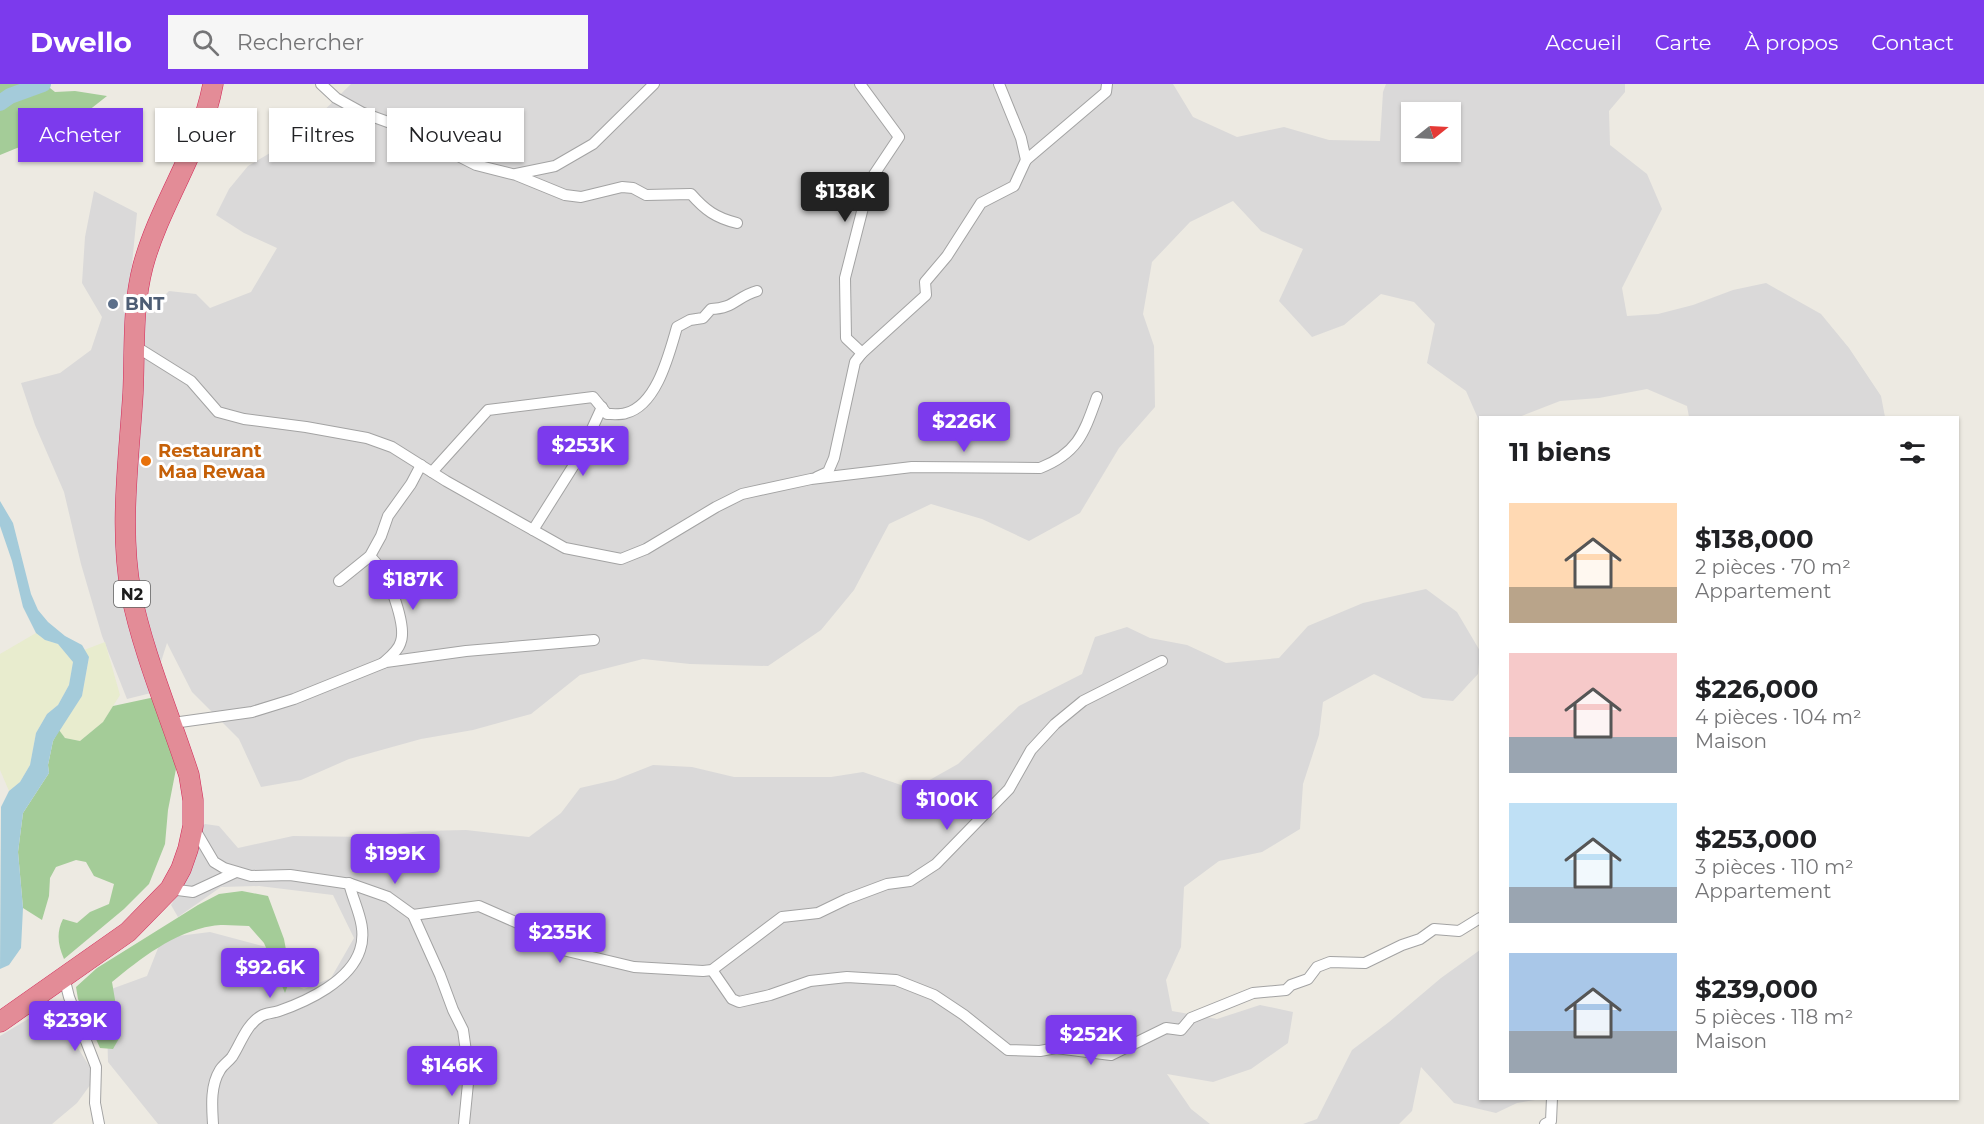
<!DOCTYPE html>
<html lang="fr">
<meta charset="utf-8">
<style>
:root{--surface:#fff;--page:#f6f6f6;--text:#202124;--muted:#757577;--accent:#7c3aed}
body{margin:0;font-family:Montserrat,sans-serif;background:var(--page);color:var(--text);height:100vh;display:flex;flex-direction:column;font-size:22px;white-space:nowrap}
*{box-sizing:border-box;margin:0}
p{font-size:20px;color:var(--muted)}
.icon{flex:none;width:33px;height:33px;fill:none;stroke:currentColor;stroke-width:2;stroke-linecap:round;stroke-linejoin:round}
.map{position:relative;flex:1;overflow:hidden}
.drawer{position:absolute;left:1479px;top:332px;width:480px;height:684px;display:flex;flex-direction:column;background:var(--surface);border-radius:0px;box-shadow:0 2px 4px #0004}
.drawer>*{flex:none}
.banner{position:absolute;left:18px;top:24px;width:570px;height:54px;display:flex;gap:12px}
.needle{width:39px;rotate:72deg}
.fabs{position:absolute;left:1401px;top:18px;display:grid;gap:12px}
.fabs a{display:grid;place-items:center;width:60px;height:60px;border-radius:0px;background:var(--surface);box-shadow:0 2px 4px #0004;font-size:30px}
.price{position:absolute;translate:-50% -51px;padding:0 14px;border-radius:6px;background:var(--accent);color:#fff;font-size:20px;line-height:39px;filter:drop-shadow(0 2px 3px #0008)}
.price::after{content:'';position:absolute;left:50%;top:36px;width:18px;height:14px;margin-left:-9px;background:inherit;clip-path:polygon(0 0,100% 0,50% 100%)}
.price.selected{background:#222;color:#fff}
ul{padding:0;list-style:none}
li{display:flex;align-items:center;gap:18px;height:150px;padding:0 30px}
li span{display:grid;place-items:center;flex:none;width:168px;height:120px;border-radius:0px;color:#555}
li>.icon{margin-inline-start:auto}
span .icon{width:72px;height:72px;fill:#fffc;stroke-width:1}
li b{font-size:26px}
h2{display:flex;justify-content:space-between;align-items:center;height:72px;padding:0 30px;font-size:26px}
.tag{padding:0 21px;border-radius:0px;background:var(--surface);box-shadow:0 2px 4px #0004;font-size:21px;line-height:54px}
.tag.selected{background:var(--accent);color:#fff}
header{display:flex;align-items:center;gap:36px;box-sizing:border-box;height:84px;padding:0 30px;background:var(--accent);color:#fff}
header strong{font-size:28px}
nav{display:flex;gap:33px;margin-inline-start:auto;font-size:21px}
.search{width:420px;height:54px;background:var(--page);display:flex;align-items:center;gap:15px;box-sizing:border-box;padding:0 21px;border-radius:0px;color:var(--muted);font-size:22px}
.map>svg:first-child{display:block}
</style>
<header>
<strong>Dwello</strong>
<div class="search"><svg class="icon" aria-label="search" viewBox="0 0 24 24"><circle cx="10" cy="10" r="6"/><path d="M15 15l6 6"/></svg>Rechercher</div>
<nav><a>Accueil</a><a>Carte</a><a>À propos</a><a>Contact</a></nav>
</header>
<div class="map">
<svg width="1984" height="1040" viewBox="0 0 1984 1040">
<rect width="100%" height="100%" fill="#edeae2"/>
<!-- residential -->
<g fill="#dad9d9" fill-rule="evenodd">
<path d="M 351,0 L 1173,0 L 1193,33 L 1237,53 L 1284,43 L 1329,56 L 1380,57 L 1383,8 L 1386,0 L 1625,0 L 1625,8 L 1609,27 L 1610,61 L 1647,90 L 1662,125 L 1622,204 L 1627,232 L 1658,230 L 1693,221 L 1733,206 L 1766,199 L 1821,230 L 1849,264 L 1881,312 L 1885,333 L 1689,333 L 1687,322 L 1647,305 L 1599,314 L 1560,317 L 1519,333 L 1480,333 L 1480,339 L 1466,307 L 1427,279 L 1435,240 L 1414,218 L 1381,210 L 1344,241 L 1312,253 L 1279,217 L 1303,165 L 1261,147 L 1233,117 L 1190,138 L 1152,178 L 1143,230 L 1154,262 L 1155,323 L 1119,364 L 1080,429 L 1029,457 L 982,435 L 931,420 L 889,440 L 854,506 L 821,546 L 768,582 L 690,580 L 643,575 L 580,591 L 531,630 L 473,646 L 421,655 L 349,675 L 301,696 L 261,703 L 239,655 L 192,608 L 167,559 L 151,609 L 127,615 L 102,552 L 81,480 L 64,408 L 35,341 L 21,299 L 60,289 L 91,266 L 102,233 L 82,199 L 85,153 L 94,107 L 137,129 L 129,211 L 158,218 L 169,207 L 196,210 L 210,224 L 251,208 L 277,164 L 244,149 L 216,131 L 229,105 L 248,82 L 297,53 ZM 1412,28 L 1450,28 L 1450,68 L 1412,68 Z"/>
<polygon points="1426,505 1457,528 1480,567 1478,590 1453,617 1423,614 1374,590 1323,618 1319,651 1303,700 1300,745 1262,768 1219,777 1184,803 1181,863 1166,896 1172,927 1217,935 1260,921 1293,928 1288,959 1251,985 1213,998 1167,990 1191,1025 1210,1040 158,1040 108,978 106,907 147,892 162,854 210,848 274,865 283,896 304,905 331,894 354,854 333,811 259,802 221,803 178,833 171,821 185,798 183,755 205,740 219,742 238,764 293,752 371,753 421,747 466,746 529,753 561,729 580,704 615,696 653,681 692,683 734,693 831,693 863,688 901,701 926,698 958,680 1019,622 1082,590 1095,553 1127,543 1150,554 1187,561 1226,579 1279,574 1308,542 1363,519"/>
<polygon points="1480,866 1480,1014 1548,1014 1517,1019 1496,1029 1454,1019 1421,983 1412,1027 1399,1040 1303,1040 1317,1035 1352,966 1389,938 1441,894"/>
<polygon points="51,921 96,993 77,1019 52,1040 0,1040 0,952"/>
</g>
<!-- farmland -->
<g fill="#e8ecce">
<polygon points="36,549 45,556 58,560 73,578 69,601 58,621 47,630 36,649 30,681 20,698 9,707 0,686 0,570"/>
<polygon points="105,558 120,611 103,638 80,657 65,654 59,646 82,612 89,574 84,566"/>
</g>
<!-- forest -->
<g fill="#a4cc98">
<polygon points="0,0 45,0 55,8 75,7 107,12 74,38 64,68 41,57 17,64 0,71"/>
<path d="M 155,613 L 171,660 L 176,685 L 168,726 L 165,760 L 149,800 L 124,825 L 64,875 C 58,861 56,849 63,835 L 77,839 L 90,828 L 109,820 L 114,800 L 94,792 L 86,778 L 76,776 L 56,783 L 50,794 L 49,812 L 42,836 L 23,824 L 18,768 L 23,729 L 49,689 L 48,681 L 53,657 L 59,646 L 65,654 L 80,657 L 103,638 L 113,622 Z"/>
<path d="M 242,807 L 268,812 L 284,855 L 291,893 L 285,909 L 264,859 L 249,842 C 237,842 223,840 212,842 C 174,848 140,875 112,898 L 121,951 L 113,965 L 100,964 L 78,915 L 76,903 L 97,884 L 198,821 L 219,810 Z"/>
</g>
<!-- water -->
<polygon fill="#a4cbda" points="0,417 13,439 31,510 38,526 48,538 65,552 82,561 89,573 82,612 53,657 48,681 49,689 23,729 18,768 23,824 21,864 9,881 0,885 1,723 9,707 20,698 30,681 36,649 47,630 58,621 69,601 73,578 58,560 45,556 36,549 23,523 12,477 0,442"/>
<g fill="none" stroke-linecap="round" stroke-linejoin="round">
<!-- river -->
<polyline stroke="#a4cbda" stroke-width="16" points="0,19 10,12 43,0"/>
<!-- street casing -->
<g stroke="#a3a3a3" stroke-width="12">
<g id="street">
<path d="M 321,0 L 336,14 L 363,29 L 399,42 L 476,81 L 516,91 L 565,111 L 581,113 L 622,103 L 633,104 L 646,111 L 691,110 C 705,126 716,134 737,139"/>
<polyline points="860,0 899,53 873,92 868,104 845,194 846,254 862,269"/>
<polyline points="999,0 1021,54 1026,76"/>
<polyline points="516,90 555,82 593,60 654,0"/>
<path d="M 135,262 L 191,297 L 218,328 L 244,335 L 306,343 L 367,354 L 392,363 L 446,397 L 565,464 L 621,475 L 646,465 L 716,423 L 742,410 L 811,395 L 912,383 L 1040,384 C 1078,369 1084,349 1097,313"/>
<path d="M 432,388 L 488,326 L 593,313 L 607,330 C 612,330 620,331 626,329 C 657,321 669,270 677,243 L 690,236 L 703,234 L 711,225 C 733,225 738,212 757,207"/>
<polyline points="817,393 828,388 834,374 855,278 862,269 926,211 925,198 947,172 981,119 1014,102 1026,76 1106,8 1107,0"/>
<polyline points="533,446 579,373 602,323"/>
<path d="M 370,472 C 375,478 382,485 385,491 C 392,505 406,542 401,557 C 399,566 390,573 383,579"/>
<polyline points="339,497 370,472 381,452 388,432 411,400 421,381"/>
<polyline points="173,639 252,628 294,615 386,578 466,567 594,556"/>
<polyline points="194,744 214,778 224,784 251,792 290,791 351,800 388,813 413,831 440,891 453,926 463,946 469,989 464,1040"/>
<polyline points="170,805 193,808 236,788"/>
<polyline points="413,831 479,822 520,840 567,867 634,883 703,887 712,886 782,833 818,829 847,815 887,800 910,797 936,780 1009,705 1031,666 1055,640 1083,617 1162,577"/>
<polyline points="712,886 732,915 739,918 770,911 810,897 847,893 896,896 934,911 964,931 1008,966 1040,967 1056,964 1111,971 1166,944 1181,946 1191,934 1253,909 1286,906 1291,901 1308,895 1317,883 1330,878 1365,879 1402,861 1420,855 1434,845 1459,847 1480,834"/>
<polyline points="64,893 69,913 96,983 95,1019 99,1040"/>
<path d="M 213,1040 C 212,1023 210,1002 220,986 C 223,981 228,978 232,973 C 241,959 246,941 261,932 C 266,929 273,929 279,927 C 308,917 350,897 360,866 C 368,842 354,821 349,799"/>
<polyline points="1545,1040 1551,1037 1552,1014"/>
</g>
</g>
<!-- highway casing -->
<g stroke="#d22959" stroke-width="21">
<path id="highway" d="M 0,938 L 128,848 L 170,805 L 181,785 L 188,765 L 193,742 L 193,716 L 189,691 C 170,632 143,569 131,509 C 119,443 129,375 133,309 C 135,266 132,224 143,182 C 160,119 201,65 213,0"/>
</g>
<!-- street -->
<use href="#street" stroke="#fff" stroke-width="10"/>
<!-- highway -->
<use href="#highway" stroke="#e38c97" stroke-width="20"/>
</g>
<!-- markers -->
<circle fill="#5c6f8a" stroke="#fff" stroke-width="2" cx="113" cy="220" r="6"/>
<circle fill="#e8710a" stroke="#fff" stroke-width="2" cx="146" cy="377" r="6"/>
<g text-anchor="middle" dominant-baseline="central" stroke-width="6" stroke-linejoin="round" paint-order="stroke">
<!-- shield labels -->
<rect fill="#fff" stroke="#606060" stroke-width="1.5" x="114" y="497" width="36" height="26" rx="4.5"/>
<g font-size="16" font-weight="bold" fill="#1c1c1c">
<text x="132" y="510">N2</text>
</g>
<!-- service labels -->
<g font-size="18" font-weight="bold" fill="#4e5e75" stroke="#fff" text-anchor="start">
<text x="125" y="220">BNT</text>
</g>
<!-- food labels -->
<g font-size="18" font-weight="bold" fill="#c56008" stroke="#fff" text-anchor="start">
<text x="158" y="367">Restaurant<tspan x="158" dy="21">Maa Rewaa</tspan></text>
</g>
</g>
</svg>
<div class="fabs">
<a><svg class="needle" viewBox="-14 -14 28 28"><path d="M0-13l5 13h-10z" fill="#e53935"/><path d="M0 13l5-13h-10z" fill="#757577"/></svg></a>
</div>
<b class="price selected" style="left:845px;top:139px">$138K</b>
<b class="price" style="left:964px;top:369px">$226K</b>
<b class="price" style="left:583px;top:393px">$253K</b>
<b class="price" style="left:413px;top:527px">$187K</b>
<b class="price" style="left:947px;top:747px">$100K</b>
<b class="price" style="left:395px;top:801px">$199K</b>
<b class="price" style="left:560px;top:880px">$235K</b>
<b class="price" style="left:270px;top:915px">$92.6K</b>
<b class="price" style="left:75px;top:968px">$239K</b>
<b class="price" style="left:1091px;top:982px">$252K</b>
<b class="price" style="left:452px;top:1013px">$146K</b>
<div class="banner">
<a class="tag selected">Acheter</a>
<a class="tag">Louer</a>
<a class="tag">Filtres</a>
<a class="tag">Nouveau</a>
</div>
<section class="drawer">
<h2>11 biens<svg class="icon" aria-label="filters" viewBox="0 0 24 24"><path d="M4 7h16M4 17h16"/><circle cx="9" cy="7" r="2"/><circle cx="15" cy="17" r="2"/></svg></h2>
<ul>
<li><span style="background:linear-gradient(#ffd9b3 70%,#b9a48a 0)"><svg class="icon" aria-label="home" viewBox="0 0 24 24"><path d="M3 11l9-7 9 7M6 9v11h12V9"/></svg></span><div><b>$138,000</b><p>2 pièces · 70 m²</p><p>Appartement</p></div></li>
<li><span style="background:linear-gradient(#f6c9c9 70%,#9aa5b1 0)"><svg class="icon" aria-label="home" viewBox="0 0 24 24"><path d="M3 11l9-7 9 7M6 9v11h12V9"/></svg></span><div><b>$226,000</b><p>4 pièces · 104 m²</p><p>Maison</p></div></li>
<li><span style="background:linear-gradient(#bfe0f5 70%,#9aa5b1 0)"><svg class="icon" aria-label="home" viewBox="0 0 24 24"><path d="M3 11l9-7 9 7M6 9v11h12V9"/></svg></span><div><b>$253,000</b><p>3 pièces · 110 m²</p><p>Appartement</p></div></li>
<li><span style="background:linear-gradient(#a9c7e8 65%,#9aa5b1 0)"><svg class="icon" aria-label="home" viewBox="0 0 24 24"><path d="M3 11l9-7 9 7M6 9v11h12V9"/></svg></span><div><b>$239,000</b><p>5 pièces · 118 m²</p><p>Maison</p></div></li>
</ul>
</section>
</div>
